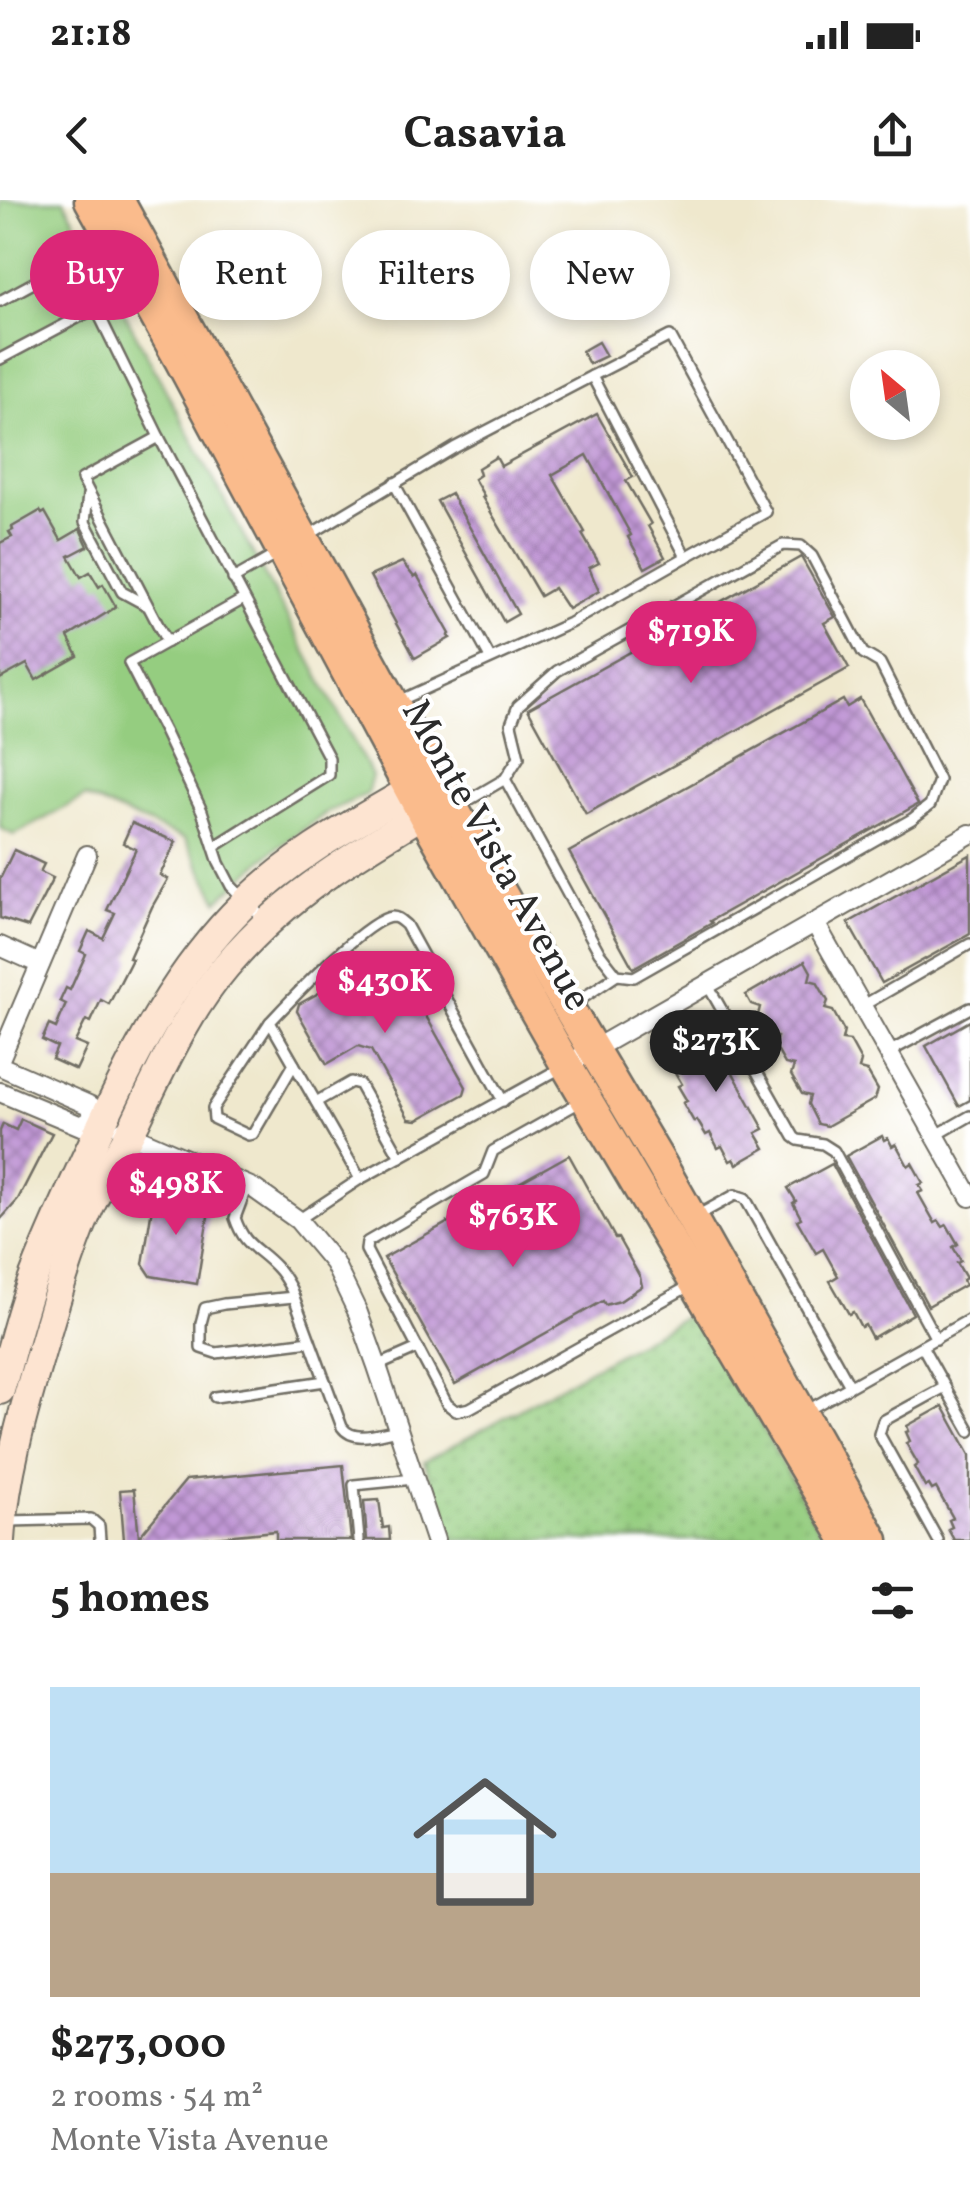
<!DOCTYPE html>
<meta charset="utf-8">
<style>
:root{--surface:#fff;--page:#f2f2f2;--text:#222;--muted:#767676;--accent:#db2777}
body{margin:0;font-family:Vollkorn,serif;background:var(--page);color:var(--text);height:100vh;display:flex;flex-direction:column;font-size:38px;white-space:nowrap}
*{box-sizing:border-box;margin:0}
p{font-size:32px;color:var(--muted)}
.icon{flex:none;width:55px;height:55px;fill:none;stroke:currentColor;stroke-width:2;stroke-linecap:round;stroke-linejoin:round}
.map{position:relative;height:1340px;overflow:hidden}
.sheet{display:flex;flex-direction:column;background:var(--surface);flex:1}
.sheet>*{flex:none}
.hud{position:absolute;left:30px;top:30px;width:910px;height:90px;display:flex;gap:20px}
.needle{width:65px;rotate:331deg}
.fabs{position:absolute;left:850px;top:150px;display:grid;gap:20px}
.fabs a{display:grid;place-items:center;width:90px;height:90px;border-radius:50%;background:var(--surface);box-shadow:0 5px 15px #0003;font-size:50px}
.price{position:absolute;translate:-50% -85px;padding:0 22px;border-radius:35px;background:var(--accent);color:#fff;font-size:32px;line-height:65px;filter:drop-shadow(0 2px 5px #0008)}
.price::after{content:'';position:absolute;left:50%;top:60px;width:30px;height:22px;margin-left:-15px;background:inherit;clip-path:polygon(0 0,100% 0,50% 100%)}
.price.active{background:#222;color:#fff}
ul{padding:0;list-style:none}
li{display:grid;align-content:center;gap:20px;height:530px;padding:0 50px}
li span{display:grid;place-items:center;height:310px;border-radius:0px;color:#555}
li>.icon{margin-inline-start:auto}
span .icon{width:180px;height:180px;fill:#fffc;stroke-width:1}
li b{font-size:42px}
h2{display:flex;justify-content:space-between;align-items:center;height:120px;padding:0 50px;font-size:42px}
.tag{padding:0 35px;border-radius:45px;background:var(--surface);box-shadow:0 5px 15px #0003;font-size:35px;line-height:90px}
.tag.active{background:var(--accent);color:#fff}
.status{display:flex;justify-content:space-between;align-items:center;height:70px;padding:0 50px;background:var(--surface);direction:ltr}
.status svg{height:28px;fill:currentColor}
header{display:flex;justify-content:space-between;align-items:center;height:130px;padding:0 50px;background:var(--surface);font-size:45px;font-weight:700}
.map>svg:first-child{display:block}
</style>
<div class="status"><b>21:18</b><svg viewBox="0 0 49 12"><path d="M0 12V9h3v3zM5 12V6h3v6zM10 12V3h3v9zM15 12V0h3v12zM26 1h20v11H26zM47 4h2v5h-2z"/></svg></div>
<header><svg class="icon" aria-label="back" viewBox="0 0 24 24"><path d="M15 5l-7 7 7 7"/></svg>Casavia<svg class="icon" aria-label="share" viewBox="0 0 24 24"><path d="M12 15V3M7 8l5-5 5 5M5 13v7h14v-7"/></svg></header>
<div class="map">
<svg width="970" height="1340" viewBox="0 0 970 1340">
<defs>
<pattern id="grass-dots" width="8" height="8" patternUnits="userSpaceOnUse" patternTransform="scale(2.5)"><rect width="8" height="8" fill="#95cd80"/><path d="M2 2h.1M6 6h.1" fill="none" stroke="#81b06f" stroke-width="1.8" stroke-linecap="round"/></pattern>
<pattern id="building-cross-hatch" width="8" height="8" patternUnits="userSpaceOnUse" patternTransform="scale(2.5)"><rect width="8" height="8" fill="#c198d6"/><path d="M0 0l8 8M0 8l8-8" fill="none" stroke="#9d7cae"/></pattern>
</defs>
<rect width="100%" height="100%" fill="#fff"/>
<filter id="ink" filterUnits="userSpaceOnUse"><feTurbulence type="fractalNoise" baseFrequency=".01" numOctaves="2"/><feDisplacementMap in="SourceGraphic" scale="20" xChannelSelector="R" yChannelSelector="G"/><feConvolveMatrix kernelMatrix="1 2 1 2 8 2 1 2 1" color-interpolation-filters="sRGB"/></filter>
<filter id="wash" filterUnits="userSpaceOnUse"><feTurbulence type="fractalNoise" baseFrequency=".0048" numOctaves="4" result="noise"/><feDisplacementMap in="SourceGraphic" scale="40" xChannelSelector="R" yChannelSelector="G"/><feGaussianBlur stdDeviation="2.25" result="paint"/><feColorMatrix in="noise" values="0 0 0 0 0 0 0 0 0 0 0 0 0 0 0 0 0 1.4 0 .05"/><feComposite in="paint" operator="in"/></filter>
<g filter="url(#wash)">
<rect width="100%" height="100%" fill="#efe8cd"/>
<!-- grass -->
<polygon fill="url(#grass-dots)" stroke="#607c56" stroke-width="2.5" points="697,1110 825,1340 452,1340 424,1262"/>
<!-- garden -->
<polygon fill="#95cd80" stroke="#607c56" stroke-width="2.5" points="0,0 64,0 372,576 367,594 329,611 269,654 218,701 185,639 85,597 14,635 0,628"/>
<g id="blocks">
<!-- building -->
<g fill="url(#building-cross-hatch)">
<polygon points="598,142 606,156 589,164 582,151"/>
<polygon points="597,214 633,277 626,281 651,324 648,326 665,357 645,368 628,337 631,335 587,255 552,275 585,332 582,334 599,363 589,368 599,391 568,409 554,388 540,396 482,297 484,296 474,279 480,275 478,268 496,257 501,266"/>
<polygon points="451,294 518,414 504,422 437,301"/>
<polygon points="40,311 42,314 45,312 61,340 80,329 88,346 69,356 81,377 90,372 99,387 103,384 116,407 68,437 78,456 36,480 27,464 0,479 0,343 12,337 9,332 13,330 12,327"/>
<polygon points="801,357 835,417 824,423 849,468 586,614 528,509"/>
<polygon points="402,362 414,377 417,375 450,434 448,436 450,438 415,458 370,376"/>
<polygon points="860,499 918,604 710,721 712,723 633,768 569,652 843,500 847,507"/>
<polygon points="132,623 176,642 160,675 168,679 152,707 129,758 132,759 109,804 101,800 91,822 86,820 75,842 87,847 76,870 52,859 57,847 42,840 49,825 56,828 66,804 60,801 66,788 70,790 86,754 80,751 89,731 103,738 115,713 107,710 136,649 123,643"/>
<polygon points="14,650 44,664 40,672 53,678 28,727 0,718 0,679"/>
<polygon points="970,655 970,734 882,783 848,723"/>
<polygon points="805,761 811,772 809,780 817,782 828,801 825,809 833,811 844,831 842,840 850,841 861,861 859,869 867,871 878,890 875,899 827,926 818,924 808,904 810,896 802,894 791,875 794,866 785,864 774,845 777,837 768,834 758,815 760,807 751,804 746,795"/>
<polygon points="374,762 400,770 466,887 464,894 417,920 409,919 371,850 358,846 327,864 297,811 299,804"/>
<polygon points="970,821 970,900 959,906 926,846"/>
<polygon points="706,824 764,929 756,933 765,948 737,964 734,959 730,961 722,946 718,948 710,933 706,935 697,920 694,922 683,903 687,901 678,886 682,884 673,869 677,867 669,852 673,850 670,845"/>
<polygon points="21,919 52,933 17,1001 0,1020 0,931 3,924 16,930"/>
<polygon points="882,936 884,940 888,938 892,946 896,944 908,966 912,963 923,983 919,985 923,991 918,993 935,1023 939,1021 943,1027 947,1025 958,1044 953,1047 961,1061 957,1063 966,1078 963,1080 965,1085 928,1106 846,956"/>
<polygon points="569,955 615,1038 618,1038 640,1077 642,1086 620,1101 605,1105 603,1101 455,1184 384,1058"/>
<polygon points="832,964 913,1114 872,1138 865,1125 861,1127 853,1112 849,1114 830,1081 838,1076 823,1049 816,1053 797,1020 801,1018 793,1003 796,1001 788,988"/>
<polygon points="155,989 177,993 181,1000 210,1004 197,1084 151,1076 143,1064"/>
<polygon points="943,1206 970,1255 970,1340 954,1340 948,1329 952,1327 949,1320 953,1318 936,1288 932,1290 929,1285 925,1287 914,1267 918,1264 906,1243 910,1241 906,1232 909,1231 907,1226"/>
<polygon points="343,1265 351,1340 276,1340 276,1331 183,1340 124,1340 120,1290 134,1289 139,1337 186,1280"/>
<polygon points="379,1300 383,1328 389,1327 390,1340 367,1340 364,1301"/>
</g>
</g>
</g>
<g filter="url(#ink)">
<use href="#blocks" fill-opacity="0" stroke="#706d64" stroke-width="2.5"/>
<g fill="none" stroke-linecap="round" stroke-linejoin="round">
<!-- lane casing -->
<g stroke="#706d64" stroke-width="14">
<g id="lane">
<polyline points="0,101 59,69 75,66 159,237 329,558 329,575 214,647"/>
<polyline points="0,159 96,108"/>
<polyline points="592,176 670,136 766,312 686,357"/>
<polyline points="159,237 82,279 167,442"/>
<polyline points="394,283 490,458"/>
<polyline points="88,295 85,322 122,392 146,405"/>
<polyline points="309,335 454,248 592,176 686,357 570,423 399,501"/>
<polyline points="233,379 279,353"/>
<polyline points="244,399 129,463 164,531 202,611 219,663 231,686 265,720"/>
<polyline points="457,607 505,579 519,557 511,524 518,506 557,471 783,345 801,346 812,356 863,453 880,463 939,580 930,605 912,619 634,777 617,775 599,752 505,579"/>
<polyline points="707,784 794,937 798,940 823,944 834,951 936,1139"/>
<polyline points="574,804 617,775"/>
<polyline points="862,806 970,744"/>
<polyline points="270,822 213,908 214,919 248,935 253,934 294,864"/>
<polyline points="889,852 970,808"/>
<polyline points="316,902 351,882 359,884 400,957"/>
<polyline points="580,902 493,951 484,974 367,1042 366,1050 447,1204 456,1211 470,1208 691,1085"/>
<polyline points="935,936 970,916"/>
<path d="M 360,979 L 270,822 C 289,802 367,718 392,717 C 398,717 401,721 406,725 L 503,901"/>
<path d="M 247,986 L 235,1018 C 245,1048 258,1047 277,1068 C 283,1074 287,1082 291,1089 L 342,1227 C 354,1244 380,1233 398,1230"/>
<polyline points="695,1017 735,995 745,998 850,1186"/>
<polyline points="298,1020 360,979 559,869"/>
<polyline points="294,1097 224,1104 205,1108 201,1123 201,1148 216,1153 310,1141"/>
<polyline points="922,1146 945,1187 883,1221 879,1234 938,1340"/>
<polyline points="377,1166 418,1148"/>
<polyline points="945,1187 970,1231"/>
<polyline points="215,1197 325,1181"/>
<polyline points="806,1211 970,1119"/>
<polyline points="9,1321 91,1319 99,1326 100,1340"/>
<polyline points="359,1340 354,1285 414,1279"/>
</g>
</g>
<!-- street casing -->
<g stroke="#706d64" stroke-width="22">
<g id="street">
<polyline points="815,723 970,997"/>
<polyline points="0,746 40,764"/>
<polyline points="0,859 87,655"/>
<polyline points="566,865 970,634"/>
<polyline points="0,866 91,906 93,919"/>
<polyline points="0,892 81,926 93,919"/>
<polyline points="122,931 253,988 298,1020 334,1063 358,1113 377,1166 435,1340"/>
</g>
</g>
<!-- secondary casing -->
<g stroke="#706d64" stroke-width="32">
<g id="secondary">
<path d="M 0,1190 C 10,1156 18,1120 30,1087 C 49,1035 74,984 97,934 C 136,850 177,770 244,704 C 295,653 364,618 426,581"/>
<path d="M 1,1340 C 5,1276 22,1216 40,1155 C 54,1106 68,1057 88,1010 C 101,980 120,953 135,923 C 161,869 187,812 226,766 C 287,693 362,650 443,602"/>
</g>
</g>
<!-- primary casing -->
<g stroke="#706d64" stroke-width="35">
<g id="primary">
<polyline points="90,0 180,160 423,614 566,865 847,1340"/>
<polyline points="118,0 394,504 521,728 661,964 873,1340"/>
</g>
</g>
<!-- lane -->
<use href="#lane" stroke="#fff" stroke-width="9"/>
<!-- street -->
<use href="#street" stroke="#fff" stroke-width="18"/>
<!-- secondary -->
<use href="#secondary" stroke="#fde4d1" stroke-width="28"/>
<!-- primary -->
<use href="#primary" stroke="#fabb8c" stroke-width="30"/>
</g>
</g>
<g text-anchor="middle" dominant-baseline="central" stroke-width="8" stroke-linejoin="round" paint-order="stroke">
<!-- street labels -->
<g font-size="40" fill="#2b2b2b" stroke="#fff">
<text transform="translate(495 656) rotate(61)">Monte Vista Avenue</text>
</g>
</g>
</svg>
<div class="fabs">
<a><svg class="needle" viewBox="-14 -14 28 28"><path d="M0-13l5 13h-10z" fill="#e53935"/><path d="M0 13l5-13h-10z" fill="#767676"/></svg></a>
</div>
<b class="price" style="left:691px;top:486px">$719K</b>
<b class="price" style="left:385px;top:836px">$430K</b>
<b class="price active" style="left:716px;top:895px">$273K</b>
<b class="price" style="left:176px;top:1038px">$498K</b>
<b class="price" style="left:513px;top:1070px">$763K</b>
<div class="hud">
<a class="tag active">Buy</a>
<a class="tag">Rent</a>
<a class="tag">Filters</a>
<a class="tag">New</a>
</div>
</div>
<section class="sheet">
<h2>5 homes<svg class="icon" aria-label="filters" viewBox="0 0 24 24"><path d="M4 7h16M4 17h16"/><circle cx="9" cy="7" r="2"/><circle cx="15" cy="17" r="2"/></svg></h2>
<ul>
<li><span style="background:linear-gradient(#bfe0f5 60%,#b9a48a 0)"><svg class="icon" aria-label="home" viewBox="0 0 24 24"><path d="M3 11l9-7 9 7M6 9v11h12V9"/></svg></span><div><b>$273,000</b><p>2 rooms · 54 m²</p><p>Monte Vista Avenue</p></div></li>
</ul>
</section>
